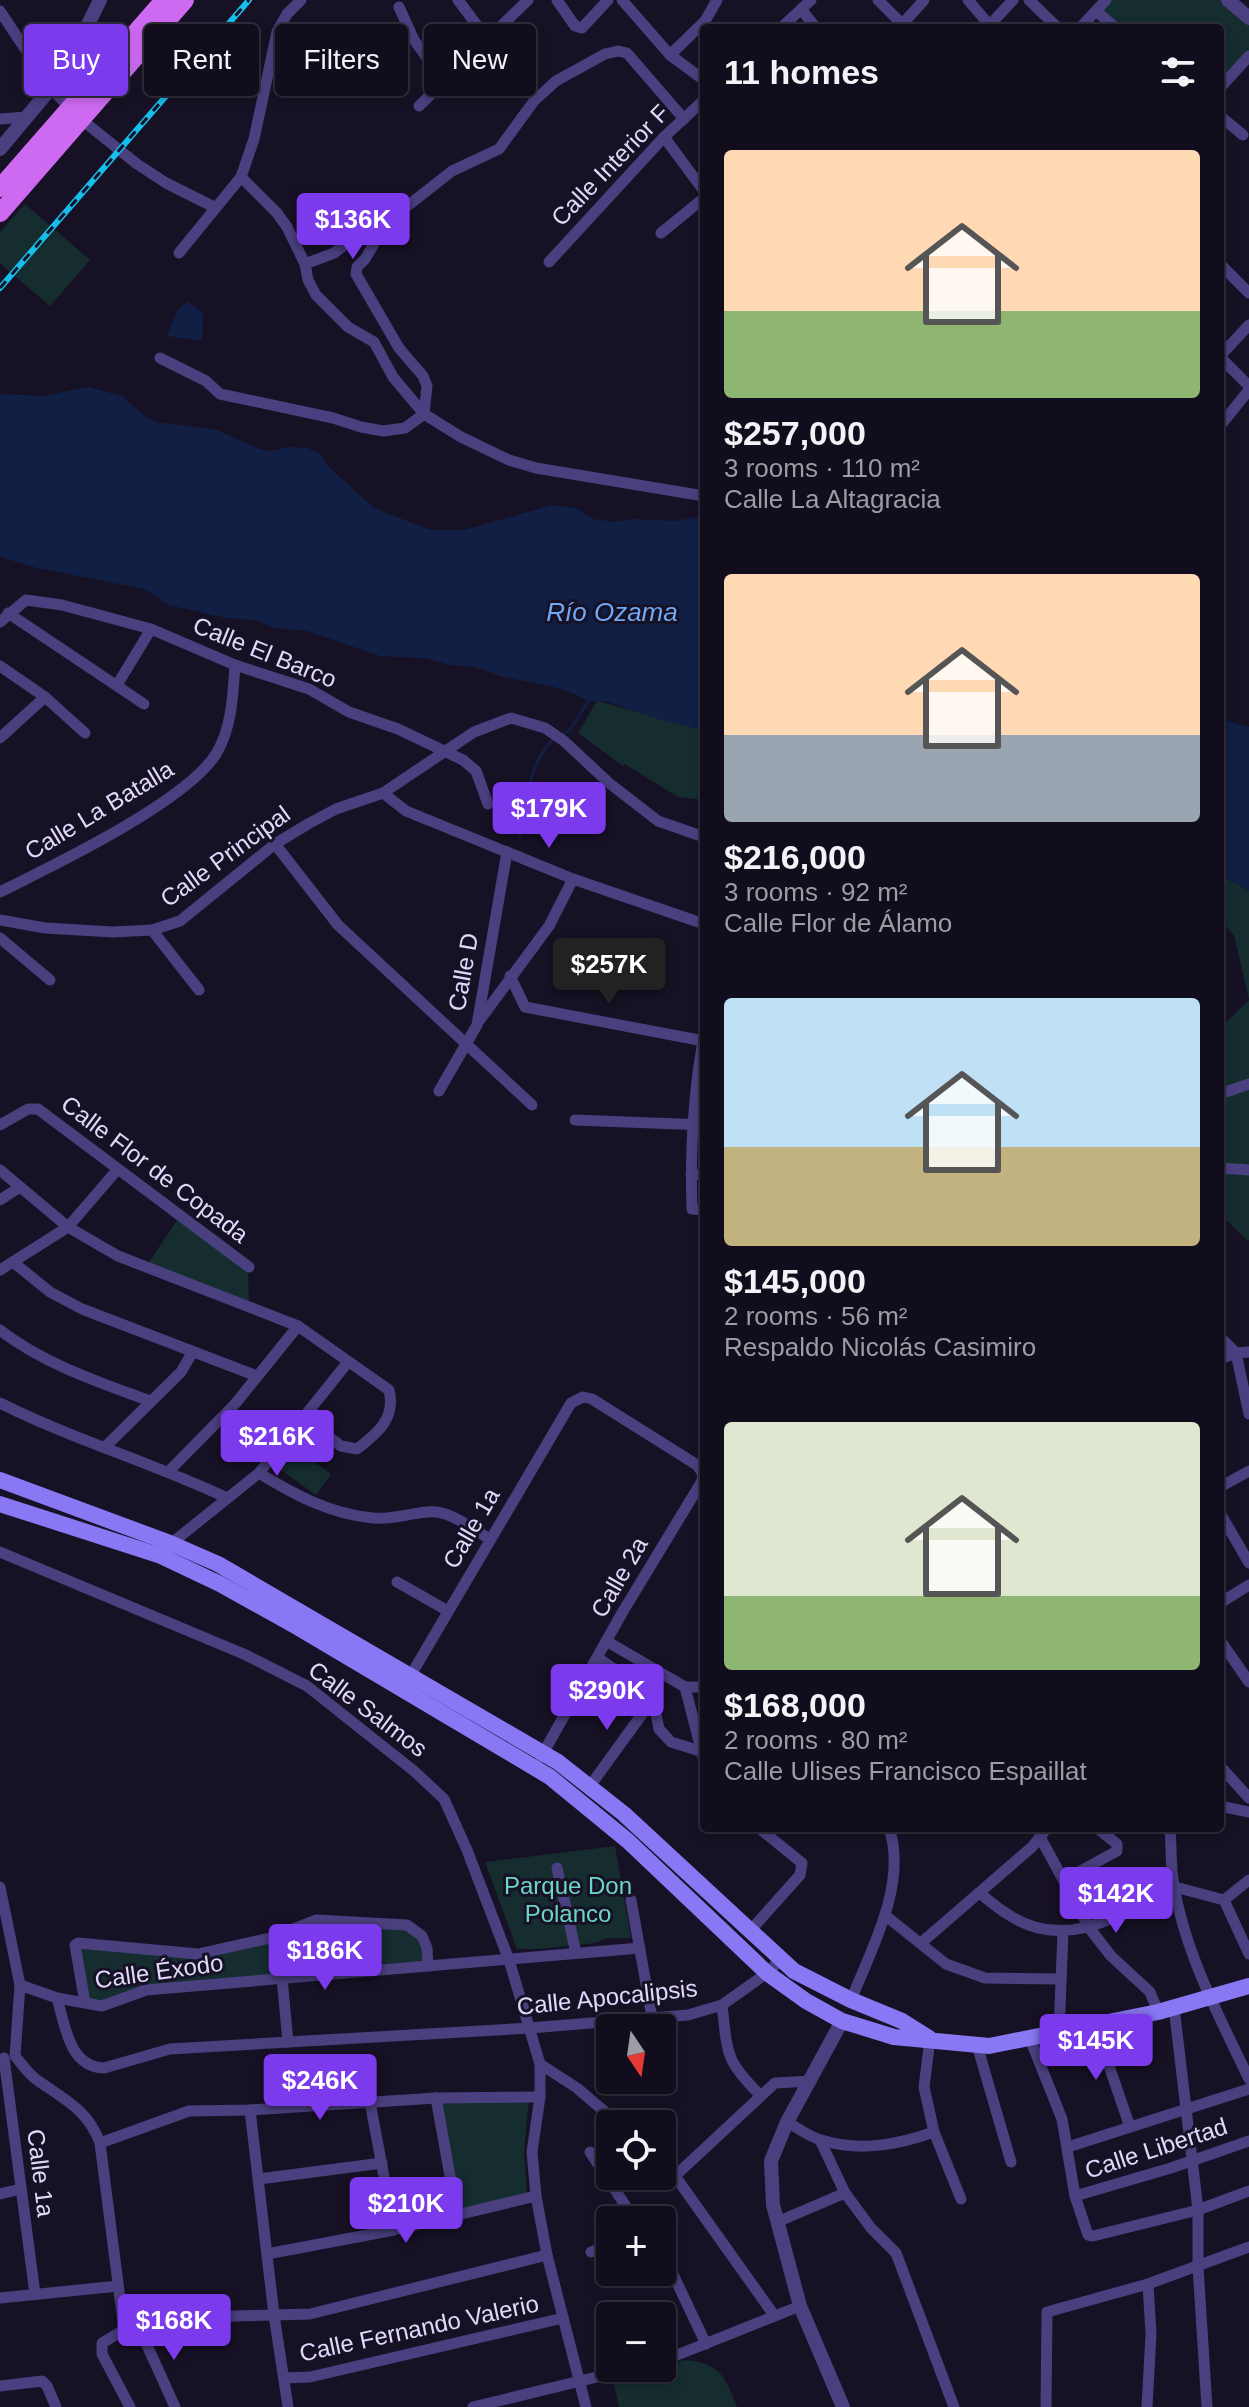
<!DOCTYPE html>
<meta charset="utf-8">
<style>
:root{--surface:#110d1c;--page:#1a1625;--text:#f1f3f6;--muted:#9c9ca3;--line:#302d3b;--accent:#7c3aed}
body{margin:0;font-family:Helvetica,sans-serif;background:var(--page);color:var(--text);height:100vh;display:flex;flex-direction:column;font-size:30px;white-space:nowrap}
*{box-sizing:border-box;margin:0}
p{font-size:26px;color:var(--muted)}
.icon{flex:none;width:44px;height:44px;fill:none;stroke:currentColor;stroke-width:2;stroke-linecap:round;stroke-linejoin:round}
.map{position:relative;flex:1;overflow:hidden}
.panel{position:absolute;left:700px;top:24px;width:524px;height:1808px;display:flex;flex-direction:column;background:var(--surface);border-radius:8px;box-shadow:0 4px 12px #0003,0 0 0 2px var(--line)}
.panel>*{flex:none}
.banner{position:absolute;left:24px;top:24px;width:556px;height:72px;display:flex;gap:16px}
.needle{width:52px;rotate:167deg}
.tools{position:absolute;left:596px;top:2014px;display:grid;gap:16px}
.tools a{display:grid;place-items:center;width:80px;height:80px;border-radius:8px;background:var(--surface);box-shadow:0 4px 12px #0003,0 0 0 2px var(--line);font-size:40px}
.price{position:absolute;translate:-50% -68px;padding:0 18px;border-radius:8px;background:var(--accent);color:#fff;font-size:26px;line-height:52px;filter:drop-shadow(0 2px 4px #0008)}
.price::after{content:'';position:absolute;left:50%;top:48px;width:24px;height:18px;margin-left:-12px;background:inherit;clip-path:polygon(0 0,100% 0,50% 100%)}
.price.current{background:#222;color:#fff}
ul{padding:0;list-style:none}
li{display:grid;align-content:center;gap:16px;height:424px;padding:0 24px}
li span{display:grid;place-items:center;height:248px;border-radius:8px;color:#555}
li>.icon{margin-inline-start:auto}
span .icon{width:144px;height:144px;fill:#fffc;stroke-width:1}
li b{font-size:34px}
h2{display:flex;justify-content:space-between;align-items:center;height:96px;padding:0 24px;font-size:34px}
.tag{padding:0 28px;border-radius:8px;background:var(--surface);box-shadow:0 4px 12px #0003,0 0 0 2px var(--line);font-size:28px;line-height:72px}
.tag.current{background:var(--accent);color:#fff}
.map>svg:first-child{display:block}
</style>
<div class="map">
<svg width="1249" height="2407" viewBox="0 0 1249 2407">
<rect width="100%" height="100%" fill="#171125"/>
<!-- green -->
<g fill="#152d2f">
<polygon points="1112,0 1222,0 1249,24 1249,50 1220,82 1220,28 1122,28 1102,11"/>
<polygon points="25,204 90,260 50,306 0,263 0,232"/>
<polygon points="597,701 704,730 704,800 678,797 625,764 623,766 578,733"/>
<polygon points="1220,875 1249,891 1249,999 1234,935 1220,920"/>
<polygon points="1249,1000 1249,1240 1247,1240 1220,1214 1220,1028"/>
<polygon points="180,1216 248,1268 249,1304 147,1265"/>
<polygon points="292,1446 331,1474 316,1495 277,1467"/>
<polygon points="615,1846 631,1938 607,1938 595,1943 537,1949 517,1949 485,1862"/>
<polygon points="317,1923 407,1928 420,1938 425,1964 147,1987 103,2004 87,2001 76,1944 198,1956"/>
<polygon points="529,2098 524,2152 527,2195 459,2211 440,2101"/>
<path d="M 684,2360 C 720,2363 724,2375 737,2407 L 619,2407 L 614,2383 Z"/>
</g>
<!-- water -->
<g fill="#111f45">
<path d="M 189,302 L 203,313 L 202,341 L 168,336 C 172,323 175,307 189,302 Z"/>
<polygon points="87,387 122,396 142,414 156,422 217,430 259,449 271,451 288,447 308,448 319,453 331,469 374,508 430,530 464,530 553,505 576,508 593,519 615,522 633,519 675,521 696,517 704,519 704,730 658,719 608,702 589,701 563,689 500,676 475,667 450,665 424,658 380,656 307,631 275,628 253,620 226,618 169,605 145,589 37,568 0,557 0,394 44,396"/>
<polygon points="1220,719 1249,727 1249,891 1220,875"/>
</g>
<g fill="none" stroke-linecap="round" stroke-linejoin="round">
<!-- stream -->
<g stroke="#111f45" stroke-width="3">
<polyline points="562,734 570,730 589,700"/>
<path d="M 520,837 C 527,805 528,760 555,738"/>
</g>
<!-- minor -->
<g stroke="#4a4080" stroke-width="11">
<polyline points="458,0 488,40"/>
<polyline points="557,0 575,26 582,28 608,0"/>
<polyline points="622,0 670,55 704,80"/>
<polyline points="878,0 906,28"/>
<polyline points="968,0 992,28"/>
<polyline points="1029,0 1058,28"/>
<polyline points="399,7 414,40 445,82"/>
<polyline points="801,9 816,28"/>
<polyline points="0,11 51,88 77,116 137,164 166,183 214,207"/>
<polyline points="1096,11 1116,28"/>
<polyline points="781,28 811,0"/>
<polyline points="899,28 924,0"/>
<polyline points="987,28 1013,0"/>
<polyline points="1080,28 1106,0"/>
<polyline points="670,55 705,21 717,0"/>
<polyline points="1220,88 1249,56"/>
<polyline points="419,106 528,0"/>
<polyline points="1220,116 1243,135"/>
<polyline points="0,119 27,117"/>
<polyline points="664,137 704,191"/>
<polyline points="241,177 277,213 287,227 305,264 308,280 316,295 348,327 374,342 393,377 424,414 461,437 509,460 536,468 704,496"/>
<polyline points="661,233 704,198"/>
<polyline points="179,253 241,177 254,139 277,32 287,14 301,0"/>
<polyline points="549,262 664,137 704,100"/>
<polyline points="305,264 334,253 363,231 387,222"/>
<polyline points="1220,264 1249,293"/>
<polyline points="1220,356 1249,325"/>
<polyline points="1220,357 1249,386"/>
<polyline points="160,358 206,381 220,394 333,418 361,427 383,431 405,428 424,414 427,386 423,376 399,348 356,274 357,267 365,259 387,222 452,171 499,149 534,101 556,81 605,54 618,51 627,53 684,119"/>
<polyline points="1220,426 1249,390"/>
<polyline points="8,613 144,704"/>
<polyline points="0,622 26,600 62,605 151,629 235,665 309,689 349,712 398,729 463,760 476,771 488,804"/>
<polyline points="0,666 45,697 85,733"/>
<polyline points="117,685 151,629"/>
<polyline points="0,738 45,697"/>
<polyline points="383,793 406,811 573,879 704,924"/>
<polyline points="275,844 338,925 532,1105"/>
<path d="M 0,892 C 54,865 186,802 216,754 C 232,728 233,694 235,665"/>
<polyline points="0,920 45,928 113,932 152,930 180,921 275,844 308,824 336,809 383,793 474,732 511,718 545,728 564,741 609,783 658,821 704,837"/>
<polyline points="152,930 199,990"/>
<polyline points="0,938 50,980"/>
<polyline points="510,976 525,1007 704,1041"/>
<polyline points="479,1021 549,926 573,879"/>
<path d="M 703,1041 C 693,1097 690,1152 692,1209 L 704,1210"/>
<polyline points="439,1091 477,1025 507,852"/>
<polyline points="1220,1094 1249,1084"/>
<polyline points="575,1120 704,1125"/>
<polyline points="0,1125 28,1109 38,1109 249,1267"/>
<polyline points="1220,1168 1249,1170"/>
<path d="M 0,1170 L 68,1227 L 118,1256 L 298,1326 L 389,1390 C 396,1418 378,1433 357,1449 L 341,1446 L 303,1418"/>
<polyline points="691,1174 704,1175"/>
<polyline points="0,1200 20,1187"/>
<polyline points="13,1262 50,1292 82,1309 257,1376"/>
<polyline points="0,1270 68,1227 117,1170"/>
<path d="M 0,1330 C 44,1364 99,1382 150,1401"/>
<polyline points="1220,1337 1236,1353"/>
<polyline points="1236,1353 1249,1414"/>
<polyline points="1220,1359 1236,1353 1249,1352"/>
<path d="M 0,1403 C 74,1440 153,1463 227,1498"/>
<polyline points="105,1447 181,1372 192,1353"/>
<polyline points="169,1471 235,1404 298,1326"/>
<path d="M 259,1473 C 295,1495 330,1514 373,1518 C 392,1520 410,1513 428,1512 C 451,1510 472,1529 490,1539"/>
<polyline points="1220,1487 1249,1471"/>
<polyline points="1220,1513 1249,1563"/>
<polyline points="168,1546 259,1473 348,1362"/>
<polyline points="0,1552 246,1655 307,1686 414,1771 444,1799 467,1850 509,1960 540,2064 540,2097 532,2152 536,2196 547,2255 586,2407"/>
<polyline points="397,1582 448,1611"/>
<polyline points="1220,1603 1249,1585"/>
<polyline points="1220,1640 1249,1682"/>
<polyline points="608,1642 685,1687 704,1687"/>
<polyline points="598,1658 645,1690 653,1699 659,1729 671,1742 700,1751"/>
<polyline points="408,1680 571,1403 583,1397 592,1399 697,1465 703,1474 702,1481 622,1613 541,1757"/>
<polyline points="685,1687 704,1761"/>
<polyline points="1220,1766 1249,1798"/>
<polyline points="590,1786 653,1699"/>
<polyline points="1220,1806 1249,1812"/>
<path d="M 1170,1828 C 1171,1842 1171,1857 1172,1871 C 1180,1944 1218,2014 1249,2079"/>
<polyline points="1040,1837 1090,1929 1111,1956 1150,1992 1158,2012"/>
<polyline points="557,1868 576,1953"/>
<polyline points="1064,1880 1117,1851 1117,1844 1097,1828"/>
<path d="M 0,1887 L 20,1985 L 15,2056 C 22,2064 28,2074 37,2080 C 64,2099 88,2110 100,2143 L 124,2330"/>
<path d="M 979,1893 C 989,1900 998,1909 1009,1915 C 1067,1953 1123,1913 1175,1887 L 1224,1900 L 1249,1880"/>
<polyline points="631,1900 652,2017"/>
<polyline points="1224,1900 1249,1954"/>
<polyline points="886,1916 946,1964 985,1978 1061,1979"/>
<polyline points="750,1931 800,1875 802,1863 759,1828"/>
<polyline points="921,1943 1032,1847 1047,1828"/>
<polyline points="282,1978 288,2042"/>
<polyline points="20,1985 57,1998 102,2006 146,1990 640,1948"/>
<path d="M 57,1998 C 65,2025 69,2067 104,2068 L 170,2049 L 530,2028 L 688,2015 L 722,2005 L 767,1973 L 780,1960"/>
<path d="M 851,2000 C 871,1950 908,1883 889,1828"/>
<polyline points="85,2003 75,1945 78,1943 198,1954 270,1938 316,1920 407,1925 422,1936 427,1948 428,1966"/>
<path d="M 722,2005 C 728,2054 724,2059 760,2095"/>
<polyline points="1174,2007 1198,2210 1198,2267 1207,2407"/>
<polyline points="1095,2025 1130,2127"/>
<polyline points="1059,2033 1063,1931"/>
<polyline points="930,2039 924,2087 934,2132 961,2199"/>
<polyline points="1030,2039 1062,2119 1075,2196 1088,2235 1093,2236 1198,2210 1249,2191"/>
<polyline points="977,2045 1011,2162"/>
<polyline points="4,2058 35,2294"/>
<polyline points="540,2064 577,2088 619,2124"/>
<polyline points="436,2098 457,2215"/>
<polyline points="370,2102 394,2230"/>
<polyline points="250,2110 274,2315 288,2407"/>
<path d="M 787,2122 C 798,2128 809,2137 821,2140 C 860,2152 897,2145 934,2132"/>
<polyline points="820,2140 845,2193 871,2228 896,2253 954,2407"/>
<polyline points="100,2143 189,2111 250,2110 436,2098 540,2097"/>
<polyline points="1068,2147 1249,2089"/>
<polyline points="590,2152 635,2220"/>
<polyline points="662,2163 675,2176 774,2315"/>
<polyline points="675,2176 775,2083 811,2081"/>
<polyline points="259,2179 382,2163"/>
<polyline points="0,2194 21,2189"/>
<polyline points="1075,2196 1171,2168 1249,2141"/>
<polyline points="777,2222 845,2193"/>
<polyline points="662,2251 706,2344"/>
<polyline points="591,2252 610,2244"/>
<polyline points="267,2254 394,2230 536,2196"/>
<polyline points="0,2298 118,2286"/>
<polyline points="124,2330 141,2332 233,2316 310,2314 547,2255"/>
<polyline points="124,2330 102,2343 102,2354 130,2407"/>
<polyline points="141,2332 175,2407"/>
<polyline points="662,2361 800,2306"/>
<polyline points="284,2378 310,2377 563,2318"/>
<polyline points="0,2386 42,2381 47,2386 56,2407"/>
<polyline points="473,2407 634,2368"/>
<polyline points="1046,2407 1047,2312 1148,2284 1249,2247"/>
<polyline points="1147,2407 1151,2334 1148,2284"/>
</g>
<!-- tertiary -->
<g stroke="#4a4080" stroke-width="14">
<polyline points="1228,0 1249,18"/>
<polyline points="0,149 51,88 81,39 100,0"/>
<polyline points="842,2021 787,2122 771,2161 773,2205 800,2306 843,2407"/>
</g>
<!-- secondary -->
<g stroke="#8878f3" stroke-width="16">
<polyline points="0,1480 170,1543 218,1564 558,1762 624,1814 794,1971 851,2000 902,2021 929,2038"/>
<polyline points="0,1504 161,1556 220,1584 299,1628 550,1777 628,1841 767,1973 806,2001 842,2021 894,2037 989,2046 1158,2012 1249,1986"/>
</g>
<!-- rail casing -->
<g stroke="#16bfeb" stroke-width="6">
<polyline id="rail" points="0,288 249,0"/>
</g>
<!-- rail -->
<use href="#rail" stroke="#171125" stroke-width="3" stroke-dasharray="9" stroke-linecap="butt"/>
<!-- primary-bridge -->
<g stroke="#ce6af2" stroke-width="18">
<polyline points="0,188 164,0"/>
<polyline points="0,213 185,0"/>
</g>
</g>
<g text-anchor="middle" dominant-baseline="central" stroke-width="6" stroke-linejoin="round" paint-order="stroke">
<!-- street labels -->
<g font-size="24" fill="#e1d9fc" stroke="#171125">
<text transform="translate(610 165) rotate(-46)">Calle Interior F</text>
<text transform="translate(265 652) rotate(22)">Calle El Barco</text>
<text transform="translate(99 810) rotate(-31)">Calle La Batalla</text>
<text transform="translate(225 856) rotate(-36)">Calle Principal</text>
<text transform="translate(463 972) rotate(-80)">Calle D</text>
<text transform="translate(155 1169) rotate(37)">Calle Flor de Copada</text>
<text transform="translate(471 1528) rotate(-60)">Calle 1a</text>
<text transform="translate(619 1577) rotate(-60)">Calle 2a</text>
<text transform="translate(368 1709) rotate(37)">Calle Salmos</text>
<text transform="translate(159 1971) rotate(-8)">Calle Éxodo</text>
<text transform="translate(607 1997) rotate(-6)">Calle Apocalipsis</text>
<text transform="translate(1156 2148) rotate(-18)">Calle Libertad</text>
<text transform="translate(41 2173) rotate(83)">Calle 1a</text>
<text transform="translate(419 2328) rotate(-12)">Calle Fernando Valerio</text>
</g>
<!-- park labels -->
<g font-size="24" fill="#6bd6c7" stroke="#171125">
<text x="568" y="1885">Parque Don<tspan x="568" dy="28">Polanco</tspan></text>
</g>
<!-- water labels -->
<g font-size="26" font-style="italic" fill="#70a8f3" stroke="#171125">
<text x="612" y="612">Río Ozama</text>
</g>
</g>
</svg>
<div class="tools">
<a><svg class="needle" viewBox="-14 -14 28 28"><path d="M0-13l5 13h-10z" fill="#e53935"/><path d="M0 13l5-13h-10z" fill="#9c9ca3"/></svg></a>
<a><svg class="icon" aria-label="locate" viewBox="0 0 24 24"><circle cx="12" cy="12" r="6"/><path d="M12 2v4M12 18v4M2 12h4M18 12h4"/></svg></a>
<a>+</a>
<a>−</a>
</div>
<b class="price" style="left:353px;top:261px">$136K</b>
<b class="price" style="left:549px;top:850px">$179K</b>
<b class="price current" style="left:609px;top:1006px">$257K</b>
<b class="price" style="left:277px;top:1478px">$216K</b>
<b class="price" style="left:607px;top:1732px">$290K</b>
<b class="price" style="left:1116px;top:1935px">$142K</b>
<b class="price" style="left:325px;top:1992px">$186K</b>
<b class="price" style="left:1096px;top:2082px">$145K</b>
<b class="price" style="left:320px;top:2122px">$246K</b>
<b class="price" style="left:406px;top:2245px">$210K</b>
<b class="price" style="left:174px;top:2362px">$168K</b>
<div class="banner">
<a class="tag current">Buy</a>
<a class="tag">Rent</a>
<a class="tag">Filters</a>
<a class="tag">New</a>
</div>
<section class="panel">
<h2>11 homes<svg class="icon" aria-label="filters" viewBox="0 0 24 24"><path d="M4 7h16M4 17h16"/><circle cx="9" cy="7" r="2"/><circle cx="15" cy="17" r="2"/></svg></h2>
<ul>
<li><span style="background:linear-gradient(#ffd9b3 65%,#8fb573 0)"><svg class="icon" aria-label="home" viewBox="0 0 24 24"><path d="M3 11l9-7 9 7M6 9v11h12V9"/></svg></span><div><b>$257,000</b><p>3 rooms · 110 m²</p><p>Calle La Altagracia</p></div></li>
<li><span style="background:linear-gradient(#ffd9b3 65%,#9aa5b1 0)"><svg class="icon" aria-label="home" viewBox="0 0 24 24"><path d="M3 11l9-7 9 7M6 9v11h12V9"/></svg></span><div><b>$216,000</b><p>3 rooms · 92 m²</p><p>Calle Flor de Álamo</p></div></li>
<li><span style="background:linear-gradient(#bfe0f5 60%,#c2b280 0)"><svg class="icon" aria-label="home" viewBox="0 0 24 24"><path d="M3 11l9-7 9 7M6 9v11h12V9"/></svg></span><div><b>$145,000</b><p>2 rooms · 56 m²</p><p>Respaldo Nicolás Casimiro</p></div></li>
<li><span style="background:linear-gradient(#dfe7d0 70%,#8fb573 0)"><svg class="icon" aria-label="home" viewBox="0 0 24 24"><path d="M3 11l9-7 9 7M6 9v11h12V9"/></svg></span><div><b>$168,000</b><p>2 rooms · 80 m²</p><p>Calle Ulises Francisco Espaillat</p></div></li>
</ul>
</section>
</div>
